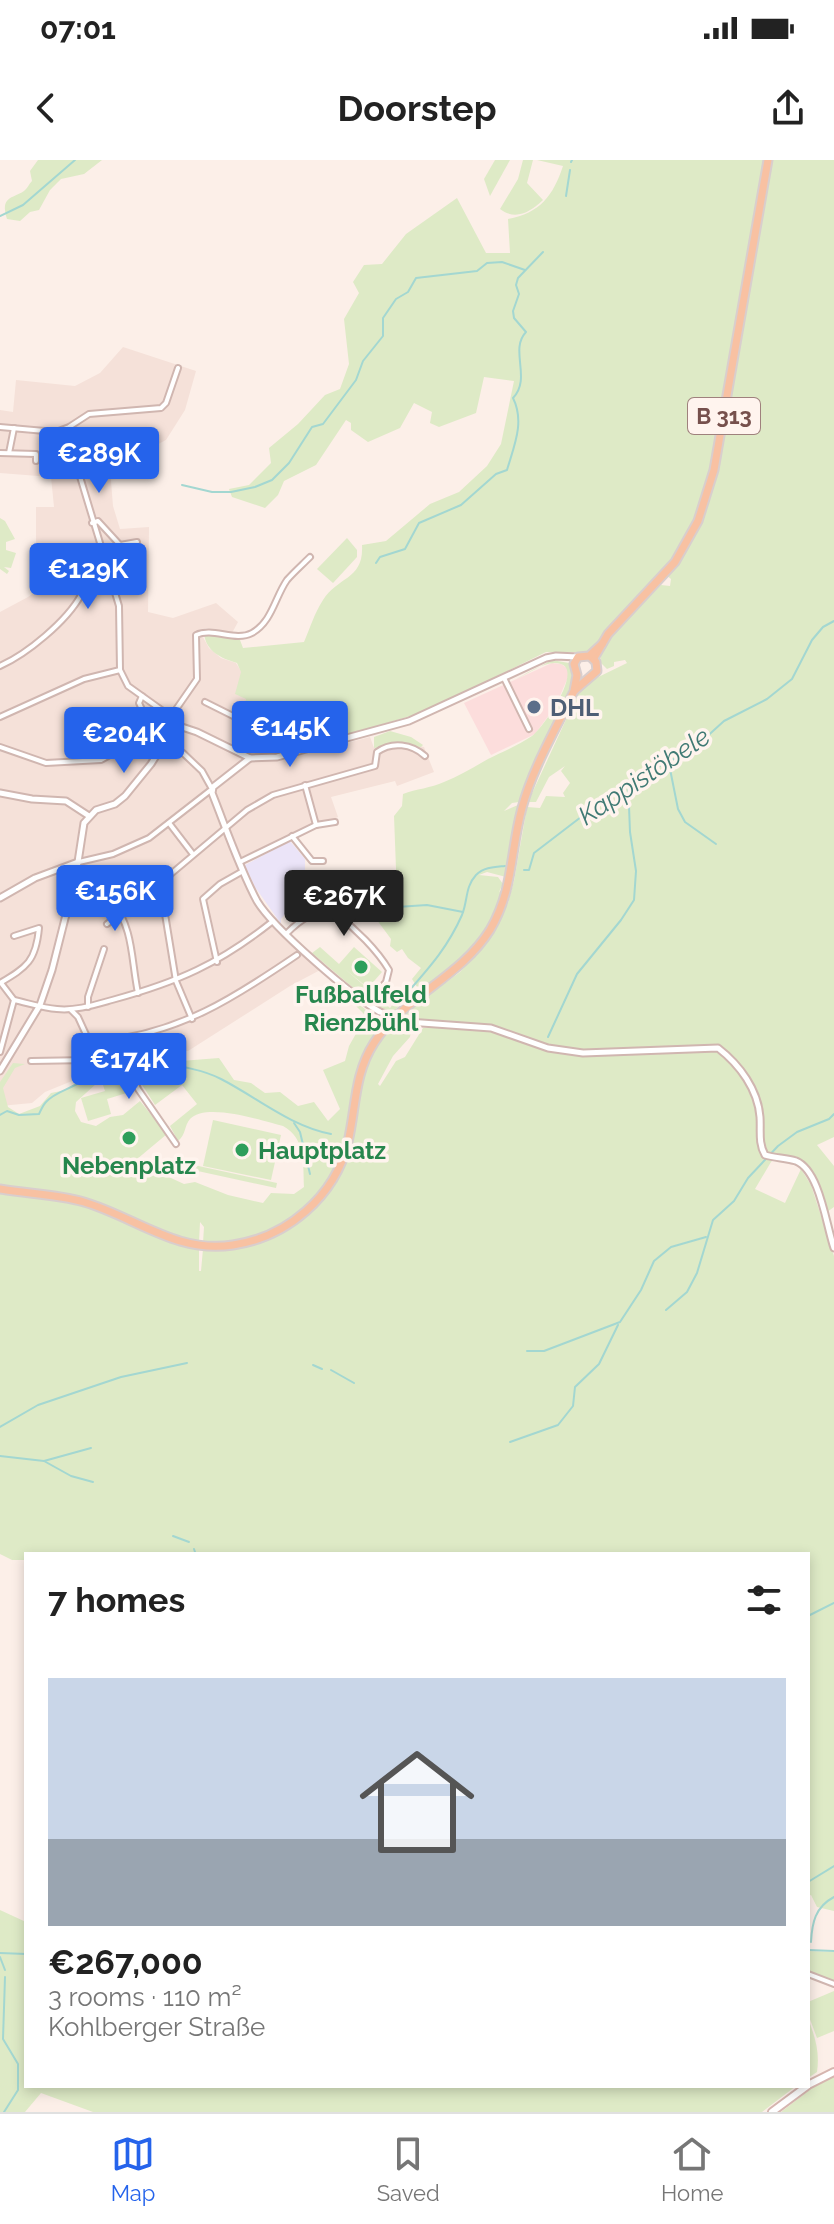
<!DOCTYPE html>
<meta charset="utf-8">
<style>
:root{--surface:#fff;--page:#f2f2f2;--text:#222;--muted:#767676;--line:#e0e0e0;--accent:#2563eb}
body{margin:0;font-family:Raleway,sans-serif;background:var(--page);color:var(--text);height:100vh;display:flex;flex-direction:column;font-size:30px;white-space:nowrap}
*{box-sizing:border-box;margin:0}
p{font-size:26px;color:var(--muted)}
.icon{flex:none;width:44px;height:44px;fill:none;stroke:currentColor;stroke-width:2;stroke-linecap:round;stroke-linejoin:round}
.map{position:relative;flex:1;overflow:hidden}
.panel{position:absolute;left:24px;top:1392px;width:786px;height:536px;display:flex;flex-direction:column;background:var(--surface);border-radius:0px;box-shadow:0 4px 12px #0003}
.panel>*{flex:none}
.price{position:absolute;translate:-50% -68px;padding:0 18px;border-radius:8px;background:var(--accent);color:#fff;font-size:26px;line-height:52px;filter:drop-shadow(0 2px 4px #0008)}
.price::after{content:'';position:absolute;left:50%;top:48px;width:24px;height:18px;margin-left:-12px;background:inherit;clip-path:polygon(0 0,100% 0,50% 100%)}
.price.current{background:#222;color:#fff}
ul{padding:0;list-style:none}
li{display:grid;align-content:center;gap:16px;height:424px;padding:0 24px}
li+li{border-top:2px solid var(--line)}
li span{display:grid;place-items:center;height:248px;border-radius:0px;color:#555}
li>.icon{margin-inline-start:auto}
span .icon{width:144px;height:144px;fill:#fffc;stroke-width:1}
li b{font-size:34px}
h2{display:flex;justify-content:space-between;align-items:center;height:96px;padding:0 24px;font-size:34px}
.status{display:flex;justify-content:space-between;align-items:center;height:56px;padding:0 40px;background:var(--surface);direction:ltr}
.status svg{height:22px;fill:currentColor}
header{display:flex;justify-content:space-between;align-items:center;height:104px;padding:0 24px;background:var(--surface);font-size:36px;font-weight:700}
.tab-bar{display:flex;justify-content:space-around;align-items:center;height:112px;border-top:2px solid var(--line);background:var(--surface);font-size:22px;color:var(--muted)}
.tab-bar a{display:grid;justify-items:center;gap:4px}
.tab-bar .current{color:var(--accent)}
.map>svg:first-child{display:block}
</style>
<div class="status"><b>07:01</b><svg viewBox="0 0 49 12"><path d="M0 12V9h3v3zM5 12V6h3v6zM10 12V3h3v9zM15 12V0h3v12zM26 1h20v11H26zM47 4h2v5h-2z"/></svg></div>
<header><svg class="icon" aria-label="back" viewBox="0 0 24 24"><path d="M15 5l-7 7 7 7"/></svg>Doorstep<svg class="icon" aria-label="share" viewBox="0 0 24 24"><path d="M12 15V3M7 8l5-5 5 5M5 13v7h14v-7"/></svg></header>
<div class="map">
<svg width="834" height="1952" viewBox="0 0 834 1952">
<rect width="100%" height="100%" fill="#fcefe8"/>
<!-- residential -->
<polygon fill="#f5e1d9" points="123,187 196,211 185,250 166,280 110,309 113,346 120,369 149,367 148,452 173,458 216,443 238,462 232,473 206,468 199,470 209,488 221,498 236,503 241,511 247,539 265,559 263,577 267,578 266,601 277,601 370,577 374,588 400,582 424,587 434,612 397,626 395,621 331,637 338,657 243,702 268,757 324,808 290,826 188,891 101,890 72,921 45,932 32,943 0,946 0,452 28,437 49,422 59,395 36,387 36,347 54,347 51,317 0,313 0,250 13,252 16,220 75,226 100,213"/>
<!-- commercial -->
<g fill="#fcdddc">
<polygon points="552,503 561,504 567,508 569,515 555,547 535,574 491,595 464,543"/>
<polygon points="314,549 325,581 266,596 267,578 263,577 266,559"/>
</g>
<!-- education -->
<g fill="#ebe4f8">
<polygon points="290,681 305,699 305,711 293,712 294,743 281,759 281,764 255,727 245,705"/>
<polygon points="306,713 320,713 321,737 296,739 296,722 299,715"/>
</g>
<!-- green -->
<g fill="#deeac6">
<path d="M 38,0 L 102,0 L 84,14 L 61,19 L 50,30 L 39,50 L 30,52 L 20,61 L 7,59 C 0,36 12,39 24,31 C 27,29 29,24 32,21 L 30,11 Z"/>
<polygon points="495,0 510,0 490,36 484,19"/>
<path d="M 523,0 L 533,0 L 527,23 L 543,40 C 530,52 516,61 500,49 L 518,19 Z"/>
<path d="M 537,0 L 834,0 L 834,977 L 817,985 L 834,1006 L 834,1047 L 827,1052 C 817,1023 813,996 777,996 L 771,1002 L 755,1029 L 785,1043 L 801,1009 L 811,1025 L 834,1096 L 834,1751 L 817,1747 L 811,1735 L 808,1736 L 808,1394 L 26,1394 L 26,1400 L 12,1400 L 0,1394 L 0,1033 C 31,1036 64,1038 93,1049 C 130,1062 161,1083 199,1089 L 199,1111 L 201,1111 L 203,1089 C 269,1092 330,1055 350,990 C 355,974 355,957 358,941 C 362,911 375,886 393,863 L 411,871 L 410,877 L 393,896 L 378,924 L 380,926 L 396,901 L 405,897 L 423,868 L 453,867 L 452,861 L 421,860 L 401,856 L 460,812 L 487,782 L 508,743 L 514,721 L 527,647 L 540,648 L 546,636 L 565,637 L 563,633 L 570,623 L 561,611 L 565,606 L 549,617 L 536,642 L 528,642 L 582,525 L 627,503 L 625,500 L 614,502 L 614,506 L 607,509 L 600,502 C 601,477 644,443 661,425 L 670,426 L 671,419 L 661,411 L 589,492 L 546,492 L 424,552 L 325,581 L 314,549 L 266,559 L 244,548 L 246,539 L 235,534 L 241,512 L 237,503 C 221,498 206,492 204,473 L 240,480 L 243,488 L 304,482 C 310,468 315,452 323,440 C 338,416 364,420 362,385 L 386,381 L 430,344 L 459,332 L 487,306 L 501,284 L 514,221 L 484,217 L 476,253 L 439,267 L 430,263 L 432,252 L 414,243 L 400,268 L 368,282 L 351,270 L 351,263 L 346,260 L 316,305 L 284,321 L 278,335 L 265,348 L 232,337 L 229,329 L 249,325 L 271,303 L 269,288 L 298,264 L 325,235 L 340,229 L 349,204 L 344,159 L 359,133 L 353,122 L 364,105 L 382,104 L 406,74 L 457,38 L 486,93 L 510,93 L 508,59 C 540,53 553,36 563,6 Z"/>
<polygon points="0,358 5,361 15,379 6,382 6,390 16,393 11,408 4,407 9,411 7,414 0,409"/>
<polygon points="347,378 357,390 357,397 333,423 317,409"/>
<path d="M 552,500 L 569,503 L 574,518 L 519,642 L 512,643 L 504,651 L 518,645 L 506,717 L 487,712 L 479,715 L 498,717 L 503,724 L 499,732 L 504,728 C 488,775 467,799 428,827 C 416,835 402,840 393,853 L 371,843 L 312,793 L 320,787 L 339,804 L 354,787 L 382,812 L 368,828 L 345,809 L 390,848 L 405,828 L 417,827 L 412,819 L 421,808 L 408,798 L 402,789 L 397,792 L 390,786 L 391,779 L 368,748 L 363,752 L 358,746 L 397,735 L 394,656 L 402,646 L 403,634 C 416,629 431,628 444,622 C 459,616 474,607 488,599 C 502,592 519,585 532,576 C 543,568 583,511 561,504 C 547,499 526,514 515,520 Z"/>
<polygon points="390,571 411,577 423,585 421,587 396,585 374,588 374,577"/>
<path d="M 327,817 L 366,850 L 387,861 C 351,901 356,932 344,980 C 328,1046 270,1083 203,1083 L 204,1067 L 200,1062 L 199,1082 L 170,1076 L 113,1048 L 87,1039 L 0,1025 L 0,922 L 13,903 L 25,904 L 15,908 L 3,928 L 8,947 L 19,954 L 40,946 L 51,933 L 66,930 L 76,923 L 91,902 L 100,896 L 118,900 L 119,905 L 101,910 L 96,924 L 76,942 L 75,951 L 81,962 L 96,966 L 110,957 L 123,955 L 140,941 L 167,974 L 118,1015 L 126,1011 L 171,1018 L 184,1024 L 195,1022 L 228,1035 L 263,1043 L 271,1033 L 294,1034 L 304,1027 C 303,1005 306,978 283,966 C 262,961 207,942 190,959 C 184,966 186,975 178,981 L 170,966 L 197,944 L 182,925 L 155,945 L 139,920 L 128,894 L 142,898 L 142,889 L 146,883 L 168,902 L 219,898 L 234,920 L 251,923 L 265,933 L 280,932 L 298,946 L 314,942 L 328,961 L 340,949 L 323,910 L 345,901 L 349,886 L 366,856 Z"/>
<polygon points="123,909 130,932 107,939 111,954 88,961 81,938 105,931 100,916"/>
<polygon points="213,960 281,975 271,1020 203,1006"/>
<polygon points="194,1005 277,1023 276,1028 193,1010"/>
<polygon points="0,1750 26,1762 26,1926 796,1926 762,1952 93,1952 41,1933 25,1952 0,1952"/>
<polygon points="808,1791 834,1792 834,1822 808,1811"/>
<polygon points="834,1831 834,1871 817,1878 808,1854 808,1842"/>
<path d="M 808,1858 C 815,1877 820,1892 817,1912 L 808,1918 Z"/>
<polygon points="834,1916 834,1952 781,1952 812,1928"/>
</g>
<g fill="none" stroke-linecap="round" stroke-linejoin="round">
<!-- stream -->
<g stroke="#a3d7d1" stroke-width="2">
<polyline points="571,2 572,0"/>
<polyline points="566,36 570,10"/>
<polyline points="0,56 23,45 75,0"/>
<polyline points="182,325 212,332 231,332 255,327 272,320 289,303 312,267 323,264 356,220 363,201 383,176 383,158 396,139 408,132 416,118 477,111 487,103 502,102 525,110"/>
<path d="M 376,403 L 380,397 L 405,389 L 419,363 L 461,345 L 496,314 L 507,310 C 514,286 525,262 513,238 C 532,218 509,190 526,172 L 514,158 L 513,151 L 519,134 L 516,125 L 518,118 L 543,92"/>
<polyline points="669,604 678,649 685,662 716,684"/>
<polyline points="524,710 529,710 534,693 628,621 691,591 724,561 767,539 792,519 812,480 823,467 834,461"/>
<polyline points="371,745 382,748 427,745 463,752"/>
<path d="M 401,840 C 426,811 446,791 462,755 C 468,740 465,727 476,715 C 484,707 495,707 505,706"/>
<polyline points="548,877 577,814 621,760 634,740 636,711 630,672 628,621"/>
<path d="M 131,899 C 161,905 194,905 221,919 C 258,938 290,966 331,974"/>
<path d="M 0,955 L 7,951 L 19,955 L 39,954 C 41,950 43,945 46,942 C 59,927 85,929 94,905 L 122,900"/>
<polyline points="294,963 300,972 310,1014"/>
<polyline points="666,1150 687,1132 697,1113 713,1060 734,1041 748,1018 778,986 797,972 829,959 834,954"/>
<polyline points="527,1191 544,1191 620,1162 641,1130 654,1101 671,1087 706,1077"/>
<polyline points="313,1205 322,1209"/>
<polyline points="331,1210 354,1223"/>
<polyline points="0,1267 38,1245 121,1217 187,1203"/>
<polyline points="510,1282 558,1265 573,1246 575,1227 599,1204 618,1165"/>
<polyline points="0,1296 44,1301 91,1288"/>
<polyline points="44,1301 71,1316 93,1322"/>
<polyline points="173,1376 189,1382"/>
<polyline points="194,1389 195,1392"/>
<polyline points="808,1456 834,1443"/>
<polyline points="808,1722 834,1706"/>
<path d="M 811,1782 C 812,1763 815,1747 834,1737"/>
<polyline points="808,1790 834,1791"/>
<polyline points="0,1793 26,1794"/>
<polyline points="0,1797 5,1810"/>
<polyline points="4,1952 18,1930 18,1904 3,1879 5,1817"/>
</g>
<!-- minor casing -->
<g stroke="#d0b6b0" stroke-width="8">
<g id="minor">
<polyline points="0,267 56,272 69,267 89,254 161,248 166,243 178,208"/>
<polyline points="56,272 68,281 72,290 119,446 120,510 128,526 163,551 174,567"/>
<polyline points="0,293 36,294 36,301"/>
<polyline points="9,293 14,268"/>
<polyline points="92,363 98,361 120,385 137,382"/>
<polyline points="104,396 113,392 120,385"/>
<path d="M 0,506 C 27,494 67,461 81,435 C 88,420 90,402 101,388"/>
<polyline points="504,518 529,569"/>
<polyline points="205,542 249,564 239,592"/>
<polyline points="0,557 84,519 120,510"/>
<polyline points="146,558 167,567 172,565"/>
<path d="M 170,558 L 197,519 L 196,475 C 213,467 235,482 252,473 C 272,462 275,437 287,420 C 294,412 302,405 310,397"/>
<polyline points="0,587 46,603 101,600 122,588 146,558 139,543 142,536"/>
<polyline points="305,625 316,665"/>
<polyline points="169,663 192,693"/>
<polyline points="292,676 312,701 323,701"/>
<polyline points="79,702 113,694 149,678 212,629 202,611 183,593"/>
<polyline points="240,702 316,665 335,662"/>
<path d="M 76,715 C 92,720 101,728 112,741 C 134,769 131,800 138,833"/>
<polyline points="153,729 165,754 176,821 192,859"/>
<path d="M 107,764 L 153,729 L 247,650 L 273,635 L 375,606 L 377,592 C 392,581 412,584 425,596"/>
<path d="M 286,774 C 302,758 312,751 336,754 C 356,769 377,790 389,810 L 386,822 L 378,831"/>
<polyline points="217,802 203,739 220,724 243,711"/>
<path d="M 0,823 C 27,807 36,801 39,768 L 14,776"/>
<polyline points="1,823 14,840"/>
<polyline points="88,847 88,837 104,789"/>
<polyline points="71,850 78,857 89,881 116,891 127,901 138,929 176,984"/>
<path d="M 97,885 L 102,881 C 180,873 234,838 297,795"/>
<path d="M 0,892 L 14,840 C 28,843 43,848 57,849 C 75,851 94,845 112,840 C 178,822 219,804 273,761"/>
<polyline points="31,901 90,900 96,895 97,885"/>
<polyline points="808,1814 834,1824"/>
</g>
</g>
<!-- tertiary casing -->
<g stroke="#d0b6b0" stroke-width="9">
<g id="tertiary">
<path d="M 250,598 L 213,627 L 212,633 C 226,668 239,707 257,741 C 273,768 352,836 380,852"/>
<polyline points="0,633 32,639 66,641 89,656"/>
<polyline points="0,738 35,718 78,702"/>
<path d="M 408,862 L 491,868 L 548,888 L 583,893 L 718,888 C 740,905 758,930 760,957 C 761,970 758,983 765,995 C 775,998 786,998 796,1001 C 820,1011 826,1065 834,1088"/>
<polyline points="0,911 40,845 52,810 76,715 84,663 96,650 115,644 125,636 151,604 174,567 182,567 197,572 250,598 277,597 409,561 546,498 556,496 578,497"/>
</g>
</g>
<!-- secondary casing -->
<g stroke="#d6b6b0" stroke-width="10">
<g id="secondary">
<polyline points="808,1925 834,1912"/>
<polyline points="772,1952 807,1926"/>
</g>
</g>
<!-- primary casing -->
<g stroke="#d9cecd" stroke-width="11">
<g id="primary">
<polyline points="594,498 608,474 675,402 698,361 714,310 768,0"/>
<polyline points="575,530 597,511 596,502 590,496"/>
<path d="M 0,1029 C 28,1034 56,1034 84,1042 C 135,1057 177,1094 233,1085 C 287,1077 335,1037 348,982 C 356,948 354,914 374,883 C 404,836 460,818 490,770 C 514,729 510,691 522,648 C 533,607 556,569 574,531 L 577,515 L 574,504 L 578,497 L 589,496 L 602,484"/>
</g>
</g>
<!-- minor -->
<use href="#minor" stroke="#fff" stroke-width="4"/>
<!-- tertiary -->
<use href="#tertiary" stroke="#fff" stroke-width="5"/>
<!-- secondary -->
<use href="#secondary" stroke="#fff" stroke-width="6"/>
<!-- primary -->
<use href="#primary" stroke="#f8c1a2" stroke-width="7"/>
<!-- tertiary-bridge casing -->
<g stroke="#d0b6b0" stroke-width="9" stroke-linecap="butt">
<polyline id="tertiary-bridge" points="380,852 408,862"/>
</g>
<!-- tertiary-bridge -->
<use href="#tertiary-bridge" stroke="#fff" stroke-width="5"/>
</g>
<!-- markers -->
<circle fill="#5c6f8a" stroke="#fff4ee" stroke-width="3" cx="534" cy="547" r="8"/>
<g fill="#2e9e5b" stroke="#fff4ee" stroke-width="3">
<circle cx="361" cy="807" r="8"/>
<circle cx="129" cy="978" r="8"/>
<circle cx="242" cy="990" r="8"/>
</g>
<g text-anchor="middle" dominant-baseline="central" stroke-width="7" stroke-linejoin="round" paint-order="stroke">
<!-- shield labels -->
<rect fill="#fff4ee" stroke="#9f817d" stroke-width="2" x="688" y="238" width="72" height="36" rx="6"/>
<g font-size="22" font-weight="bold" fill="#76504c">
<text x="724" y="256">B 313</text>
</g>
<!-- service labels -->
<g font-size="24" font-weight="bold" fill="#4e5e75" stroke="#fff4ee" text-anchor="start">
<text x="550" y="547">DHL</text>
</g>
<!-- leisure labels -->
<g font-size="24" font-weight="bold" fill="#27864d" stroke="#fff4ee">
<text x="361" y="834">Fußballfeld<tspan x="361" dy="28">Rienzbühl</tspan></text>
<text x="258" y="990" text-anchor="start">Hauptplatz</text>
<text x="129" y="1005">Nebenplatz</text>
</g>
<!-- water labels -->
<g font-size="26" font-style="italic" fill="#407a74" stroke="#fff4ee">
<text transform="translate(644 616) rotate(-34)">Kappistöbele</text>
</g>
</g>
</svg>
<b class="price" style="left:99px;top:335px">€289K</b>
<b class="price" style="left:88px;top:451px">€129K</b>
<b class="price" style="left:290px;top:609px">€145K</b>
<b class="price" style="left:124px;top:615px">€204K</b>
<b class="price" style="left:115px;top:773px">€156K</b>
<b class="price current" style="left:344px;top:778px">€267K</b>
<b class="price" style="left:129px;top:941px">€174K</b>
<section class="panel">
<h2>7 homes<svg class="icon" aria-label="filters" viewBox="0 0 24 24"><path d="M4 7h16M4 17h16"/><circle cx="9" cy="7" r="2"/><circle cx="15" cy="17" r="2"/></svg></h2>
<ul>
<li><span style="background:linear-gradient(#c9d6e8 65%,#9aa5b1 0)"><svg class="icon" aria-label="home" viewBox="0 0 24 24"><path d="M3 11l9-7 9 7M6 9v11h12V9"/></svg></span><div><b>€267,000</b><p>3 rooms · 110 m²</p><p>Kohlberger Straße</p></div></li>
</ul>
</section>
</div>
<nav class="tab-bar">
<a class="current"><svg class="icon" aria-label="map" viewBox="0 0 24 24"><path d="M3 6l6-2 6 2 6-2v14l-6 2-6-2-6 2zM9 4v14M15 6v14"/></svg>Map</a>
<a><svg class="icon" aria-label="saved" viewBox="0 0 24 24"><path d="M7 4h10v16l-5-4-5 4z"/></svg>Saved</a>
<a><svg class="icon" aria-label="home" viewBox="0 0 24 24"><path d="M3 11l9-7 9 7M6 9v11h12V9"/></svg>Home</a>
</nav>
